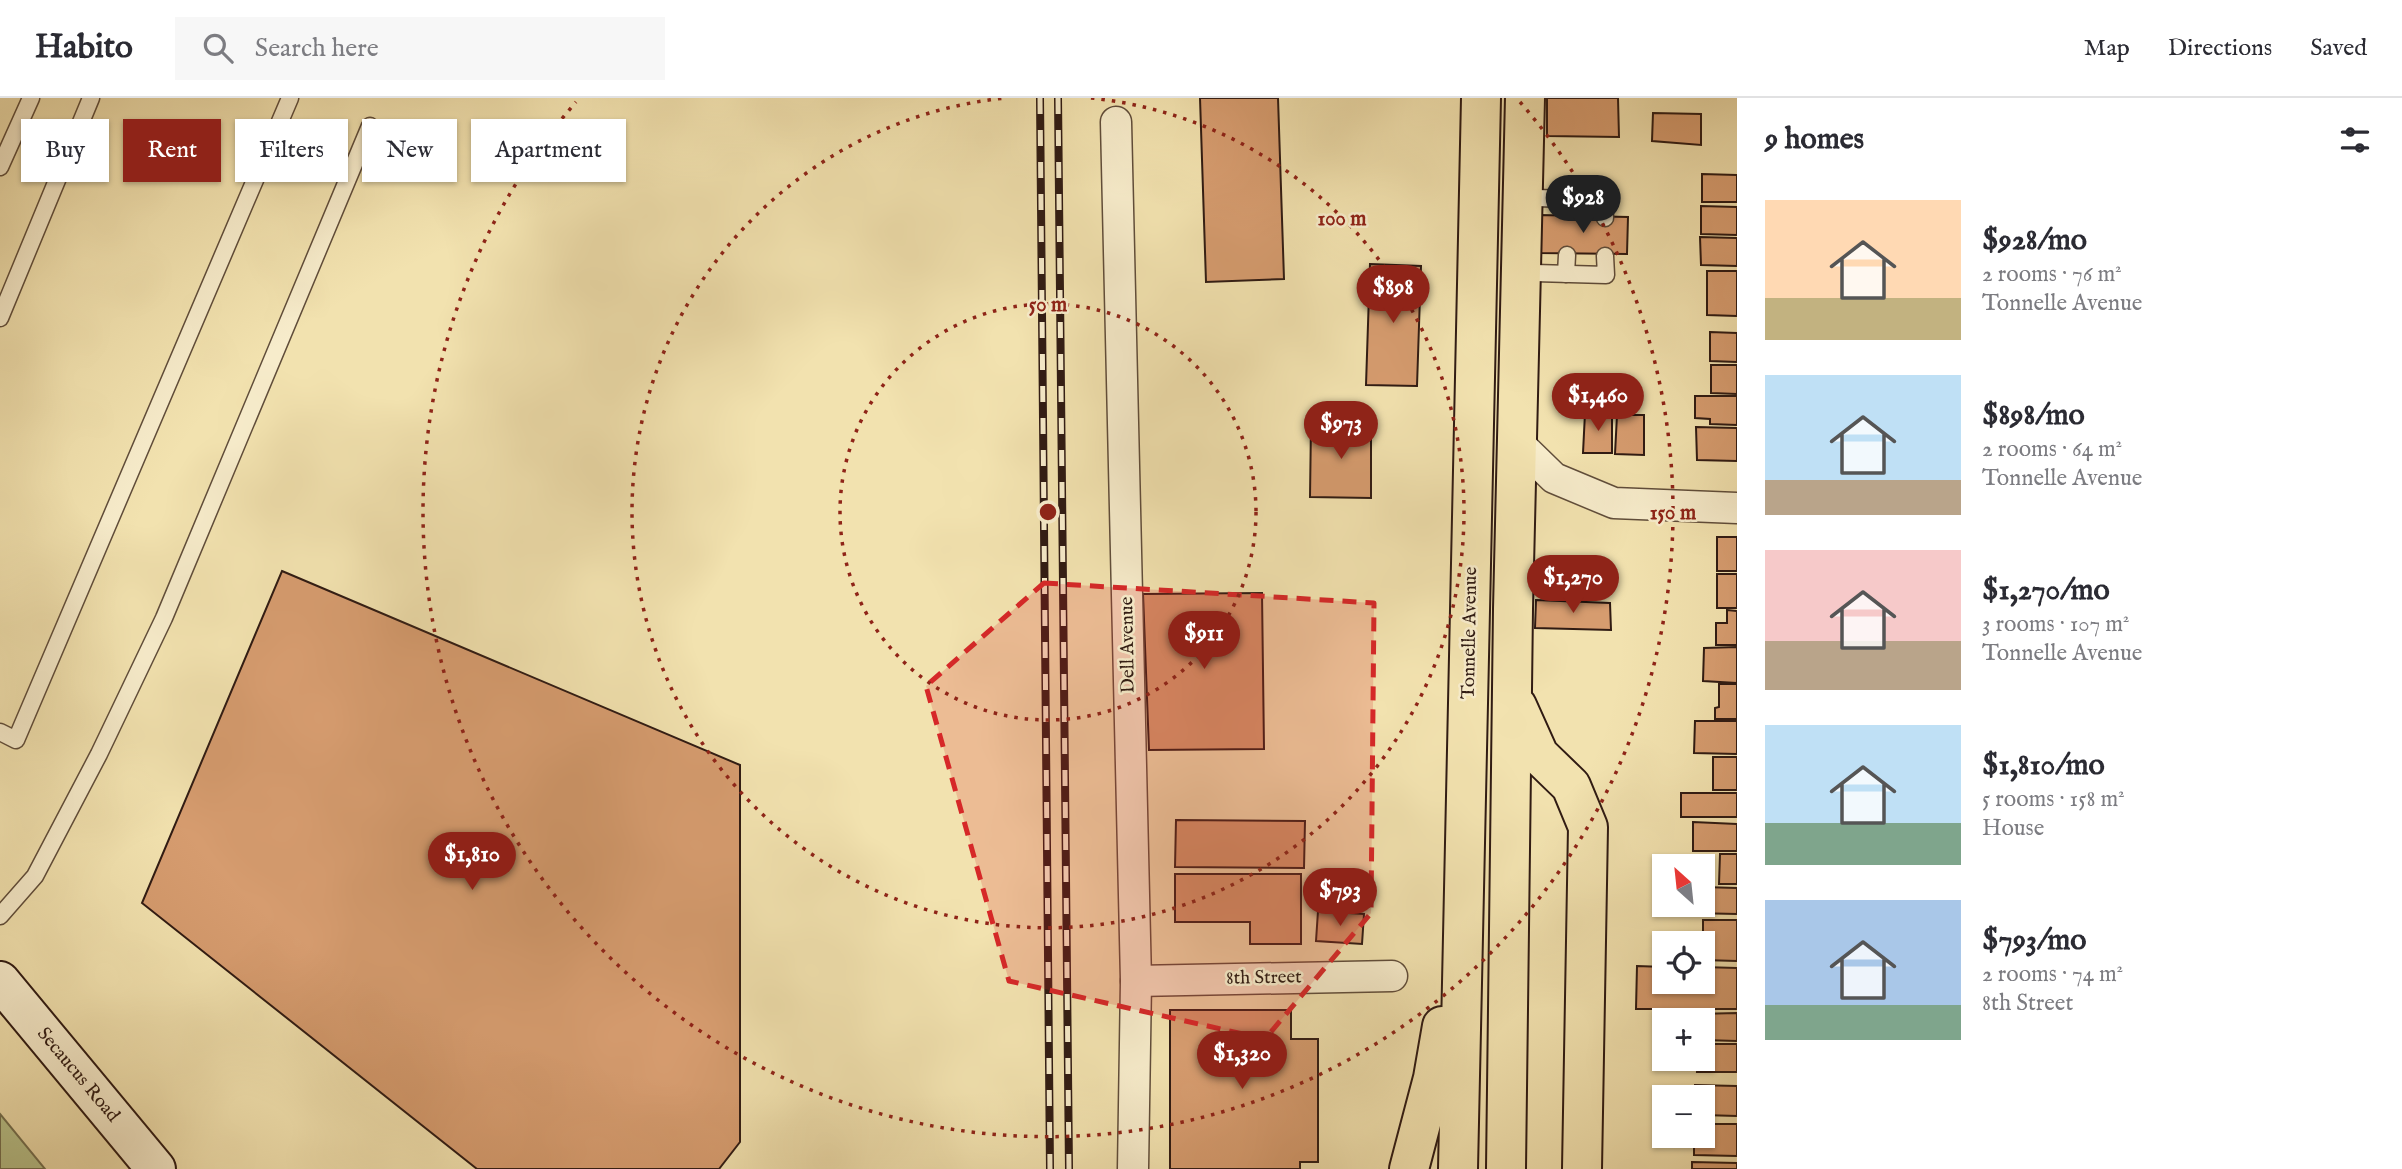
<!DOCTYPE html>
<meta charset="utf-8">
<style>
:root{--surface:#fff;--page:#f7f7f7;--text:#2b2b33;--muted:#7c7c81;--line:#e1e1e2;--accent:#8f2418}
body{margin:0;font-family:"IM FELL English",serif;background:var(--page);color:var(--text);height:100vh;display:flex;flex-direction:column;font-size:26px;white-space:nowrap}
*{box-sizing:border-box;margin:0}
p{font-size:23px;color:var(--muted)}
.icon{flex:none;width:38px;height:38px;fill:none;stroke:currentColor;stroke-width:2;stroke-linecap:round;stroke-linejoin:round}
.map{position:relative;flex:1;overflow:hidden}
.sheet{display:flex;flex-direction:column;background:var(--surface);width:665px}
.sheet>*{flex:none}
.hud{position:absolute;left:21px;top:21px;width:665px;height:63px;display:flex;gap:14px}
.needle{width:46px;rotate:333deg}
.controls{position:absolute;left:1652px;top:756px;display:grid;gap:14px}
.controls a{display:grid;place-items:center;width:63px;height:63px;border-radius:0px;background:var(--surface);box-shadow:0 2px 5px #0004;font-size:35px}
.price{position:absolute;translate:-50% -60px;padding:0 16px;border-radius:24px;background:var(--accent);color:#fff;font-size:23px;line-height:46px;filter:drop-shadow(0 2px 4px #0008)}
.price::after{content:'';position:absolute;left:50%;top:42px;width:21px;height:16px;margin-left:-10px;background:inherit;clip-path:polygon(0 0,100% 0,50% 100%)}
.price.on{background:#222;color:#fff}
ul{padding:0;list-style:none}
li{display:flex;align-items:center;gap:21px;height:175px;padding:0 28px}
li span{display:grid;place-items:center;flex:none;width:196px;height:140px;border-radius:0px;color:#555}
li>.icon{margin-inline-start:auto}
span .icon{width:84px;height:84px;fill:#fffc;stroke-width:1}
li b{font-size:30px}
h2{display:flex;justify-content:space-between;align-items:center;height:84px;padding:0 28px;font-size:30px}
.pill{padding:0 24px;border-radius:0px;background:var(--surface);box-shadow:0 2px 5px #0004;font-size:24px;line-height:63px}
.pill.on{background:var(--accent);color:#fff}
header{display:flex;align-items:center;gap:42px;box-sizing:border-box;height:98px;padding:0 35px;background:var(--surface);border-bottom:2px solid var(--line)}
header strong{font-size:33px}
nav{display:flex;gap:38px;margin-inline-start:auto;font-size:24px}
.search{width:490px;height:63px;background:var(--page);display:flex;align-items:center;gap:18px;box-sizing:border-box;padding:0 24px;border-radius:0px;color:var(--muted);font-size:26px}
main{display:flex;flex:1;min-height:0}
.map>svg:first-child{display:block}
</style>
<header>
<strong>Habito</strong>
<div class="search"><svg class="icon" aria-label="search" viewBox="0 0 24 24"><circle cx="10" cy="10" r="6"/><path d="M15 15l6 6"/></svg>Search here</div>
<nav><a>Map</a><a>Directions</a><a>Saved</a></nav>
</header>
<main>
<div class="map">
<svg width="1737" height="1071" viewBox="0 0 1737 1071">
<rect width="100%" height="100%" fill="#f2e2af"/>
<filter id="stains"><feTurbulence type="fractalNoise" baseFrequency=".00286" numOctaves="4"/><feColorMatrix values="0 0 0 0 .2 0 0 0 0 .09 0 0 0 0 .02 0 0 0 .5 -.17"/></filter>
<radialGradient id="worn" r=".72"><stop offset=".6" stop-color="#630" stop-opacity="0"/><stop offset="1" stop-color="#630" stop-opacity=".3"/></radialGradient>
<!-- green -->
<polygon fill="#b9c48c" stroke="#747050" stroke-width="2" points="0,1016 45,1071 0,1071"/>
<!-- building -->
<g fill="#d69c6f" stroke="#301b13" stroke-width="2">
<polygon points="1200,0 1278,0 1284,181 1206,184"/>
<polygon points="1547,0 1618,0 1619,39 1547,38"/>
<polygon points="1653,15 1701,16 1701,47 1652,43"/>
<polygon points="1702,76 1737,77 1737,104 1702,104"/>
<polygon points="1701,108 1737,109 1737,137 1701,136"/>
<polygon points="1540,117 1628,119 1627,156 1539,155"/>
<polygon points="1700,139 1737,140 1737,168 1701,167"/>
<polygon points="1370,166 1421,168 1417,288 1366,287"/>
<polygon points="1707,173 1737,173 1737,218 1707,217"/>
<polygon points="1710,234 1737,235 1737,264 1710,263"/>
<polygon points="1711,267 1737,267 1737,296 1711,295"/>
<polygon points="1695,298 1737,298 1737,327 1710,326 1710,321 1695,320"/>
<polygon points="1585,315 1612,316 1612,355 1583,355"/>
<polygon points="1617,317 1644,317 1644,357 1615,356"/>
<polygon points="1311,326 1371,326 1371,400 1310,399"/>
<polygon points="1696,329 1737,330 1737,363 1697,362"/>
<rect x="1717" y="439" width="20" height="34"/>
<polygon points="1536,468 1608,470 1609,496 1534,495"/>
<polygon points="282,473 740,667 740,1044 719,1071 477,1071 142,805"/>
<rect x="1717" y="476" width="20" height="34"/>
<polygon points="1262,495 1264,651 1149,652 1143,496"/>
<polygon points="1536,502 1610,505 1611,532 1535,530"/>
<polygon points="1727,512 1737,513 1737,547 1716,547 1716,525 1727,525"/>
<polygon points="1737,549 1737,585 1703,583 1704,550"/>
<polygon points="1719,586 1737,586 1737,621 1715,621 1715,610 1719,609"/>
<polygon points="1695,623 1737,623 1737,656 1694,655"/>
<rect x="1713" y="659" width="24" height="33"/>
<rect x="1681" y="695" width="56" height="24"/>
<polygon points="1176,722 1305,723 1304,770 1175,769"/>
<polygon points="1693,724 1737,726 1737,753 1693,753"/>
<polygon points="1720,756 1737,756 1737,786 1719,786"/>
<polygon points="1175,776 1301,776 1301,846 1250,846 1250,824 1175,824"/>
<polygon points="1703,789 1737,790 1737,816 1692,815 1692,807 1703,807"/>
<polygon points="1318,813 1364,816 1362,846 1316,843"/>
<polygon points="1703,822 1737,822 1737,863 1703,862"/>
<polygon points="1637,868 1664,869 1664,884 1703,884 1703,869 1737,870 1737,911 1636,911"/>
<polygon points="1170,912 1291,912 1291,941 1318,941 1318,1064 1300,1064 1300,1071 1170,1071"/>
<polygon points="1737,915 1737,943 1703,942 1703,922 1697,922 1697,916"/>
<polygon points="1703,946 1737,946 1737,974 1697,974 1698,961 1703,961"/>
<polygon points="1695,987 1737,988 1737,1018 1703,1017 1703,999 1695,999"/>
<polygon points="1703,1026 1737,1026 1737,1058 1694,1057 1694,1038 1703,1038"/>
<polygon points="1692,1064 1737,1065 1737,1071 1692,1071"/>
</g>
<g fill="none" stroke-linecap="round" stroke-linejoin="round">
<!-- service casing -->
<g stroke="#604d3a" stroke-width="19">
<g id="service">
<polyline points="0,69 31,0"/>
<polyline points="1536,100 1604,102 1605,120"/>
<polyline points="1535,175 1606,177 1605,158"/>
<polyline points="1566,176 1567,157"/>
<polyline points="0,220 91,0"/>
<polyline points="0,634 16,642 290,0"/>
<polyline points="0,818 35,778 99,656 164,520 370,28"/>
</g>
</g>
<!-- minor casing -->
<g stroke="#604d3a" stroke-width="33">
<g id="minor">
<polyline points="1116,24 1136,883 1133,1071"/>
<polyline points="1517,344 1554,380 1614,405 1737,410"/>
<polyline points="1136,883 1392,878"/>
</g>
</g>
<!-- secondary casing -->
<g stroke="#301b13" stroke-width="42">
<polyline id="secondary" points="0,883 156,1071"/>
</g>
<!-- trunk casing -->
<g stroke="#301b13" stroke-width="42">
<g id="trunk">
<polyline points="1517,608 1539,657 1571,688 1588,729 1582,1071"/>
<polyline points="1409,1071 1433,980 1442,928"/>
<polyline points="1458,1071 1481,0"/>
<polyline points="1506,1071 1513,511 1525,0"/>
</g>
</g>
<!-- service -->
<use href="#service" stroke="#f7eccb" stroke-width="16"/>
<!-- minor -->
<use href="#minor" stroke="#f7eccb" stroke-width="30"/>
<!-- secondary -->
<use href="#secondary" stroke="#f7eccb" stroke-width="38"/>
<!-- trunk -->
<use href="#trunk" stroke="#f2e2af" stroke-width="38"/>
<!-- rail casing -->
<g stroke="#301b13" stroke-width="8">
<g id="rail">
<polyline points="1040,0 1050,1071"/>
<polyline points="1058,0 1069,1071"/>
</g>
</g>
<!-- rail -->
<use href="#rail" stroke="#f7eccb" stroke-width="5" stroke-dasharray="16" stroke-linecap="butt"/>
</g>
<!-- marked area -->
<path fill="#d62828" fill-opacity="0.2" stroke="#d62828" stroke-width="5" stroke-dasharray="14 9" stroke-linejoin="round" d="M 1044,485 L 1374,505 L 1371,815 L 1265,941 L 1009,883 L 926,588 Z"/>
<!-- distance rings -->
<g fill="none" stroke="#8f2418" stroke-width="3.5" stroke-dasharray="3.5 7">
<circle cx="1048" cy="414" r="208"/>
<path d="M1091 0A416 416 0 1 1 1005 0"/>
<path d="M1520 4A625 625 0 1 1 576 4"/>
</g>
<g text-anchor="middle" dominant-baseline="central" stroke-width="5" stroke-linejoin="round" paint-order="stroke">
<!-- street labels -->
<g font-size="19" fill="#301b13" stroke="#f7eccb">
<text transform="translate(1470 535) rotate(-89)">Tonnelle Avenue</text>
<text transform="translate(1128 547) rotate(-91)">Dell Avenue</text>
<text transform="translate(1264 880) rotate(-1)">8th Street</text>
<text transform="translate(78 977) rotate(50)">Secaucus Road</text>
</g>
</g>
<circle cx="1048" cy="414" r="10" fill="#8f2418" stroke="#f7eccb" stroke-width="3.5"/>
<g font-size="21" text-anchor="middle" font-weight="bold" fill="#8f2418" stroke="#f7eccb" stroke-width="5" stroke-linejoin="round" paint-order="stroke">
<text x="1342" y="127">100 m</text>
<text x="1048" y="213">50 m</text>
<text x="1673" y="421">150 m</text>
</g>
<rect width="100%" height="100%" filter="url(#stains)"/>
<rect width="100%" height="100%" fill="url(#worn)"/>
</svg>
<div class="controls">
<a><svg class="needle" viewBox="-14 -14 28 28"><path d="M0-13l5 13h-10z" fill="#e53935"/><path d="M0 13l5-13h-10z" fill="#7c7c81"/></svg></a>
<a><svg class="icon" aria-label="locate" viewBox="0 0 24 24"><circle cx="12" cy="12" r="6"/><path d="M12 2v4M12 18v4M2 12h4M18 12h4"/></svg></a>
<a>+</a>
<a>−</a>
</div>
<b class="price on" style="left:1583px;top:137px">$928</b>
<b class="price" style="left:1393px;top:227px">$898</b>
<b class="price" style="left:1598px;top:335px">$1,460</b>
<b class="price" style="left:1341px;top:363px">$973</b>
<b class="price" style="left:1573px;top:517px">$1,270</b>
<b class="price" style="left:1204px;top:573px">$911</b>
<b class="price" style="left:472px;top:794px">$1,810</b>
<b class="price" style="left:1340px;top:830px">$793</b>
<b class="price" style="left:1242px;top:993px">$1,320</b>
<div class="hud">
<a class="pill">Buy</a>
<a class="pill on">Rent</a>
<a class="pill">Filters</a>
<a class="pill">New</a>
<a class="pill">Apartment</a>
</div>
</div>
<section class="sheet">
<h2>9 homes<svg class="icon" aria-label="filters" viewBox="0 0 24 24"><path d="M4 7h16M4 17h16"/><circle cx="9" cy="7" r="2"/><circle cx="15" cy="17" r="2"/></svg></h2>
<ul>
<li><span style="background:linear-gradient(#ffd9b3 70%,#c2b280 0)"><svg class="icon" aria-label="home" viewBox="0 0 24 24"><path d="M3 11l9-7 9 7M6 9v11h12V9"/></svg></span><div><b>$928/mo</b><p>2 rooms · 76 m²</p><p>Tonnelle Avenue</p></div></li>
<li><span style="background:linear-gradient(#bfe0f5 75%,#b9a48a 0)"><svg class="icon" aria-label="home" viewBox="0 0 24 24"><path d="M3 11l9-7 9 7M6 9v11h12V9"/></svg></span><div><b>$898/mo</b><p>2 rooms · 64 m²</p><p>Tonnelle Avenue</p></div></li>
<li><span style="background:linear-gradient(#f6c9c9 65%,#b9a48a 0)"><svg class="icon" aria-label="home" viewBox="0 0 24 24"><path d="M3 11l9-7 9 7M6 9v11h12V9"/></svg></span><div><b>$1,270/mo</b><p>3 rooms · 107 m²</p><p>Tonnelle Avenue</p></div></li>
<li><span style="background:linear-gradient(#bfe0f5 70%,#7fa58c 0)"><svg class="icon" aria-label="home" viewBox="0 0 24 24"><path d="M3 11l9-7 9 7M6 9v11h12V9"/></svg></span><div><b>$1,810/mo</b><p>5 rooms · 158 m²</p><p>House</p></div></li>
<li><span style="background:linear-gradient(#a9c7e8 75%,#7fa58c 0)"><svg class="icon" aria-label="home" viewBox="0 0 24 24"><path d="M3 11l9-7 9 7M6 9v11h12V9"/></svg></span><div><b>$793/mo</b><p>2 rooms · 74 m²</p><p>8th Street</p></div></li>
</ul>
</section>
</main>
